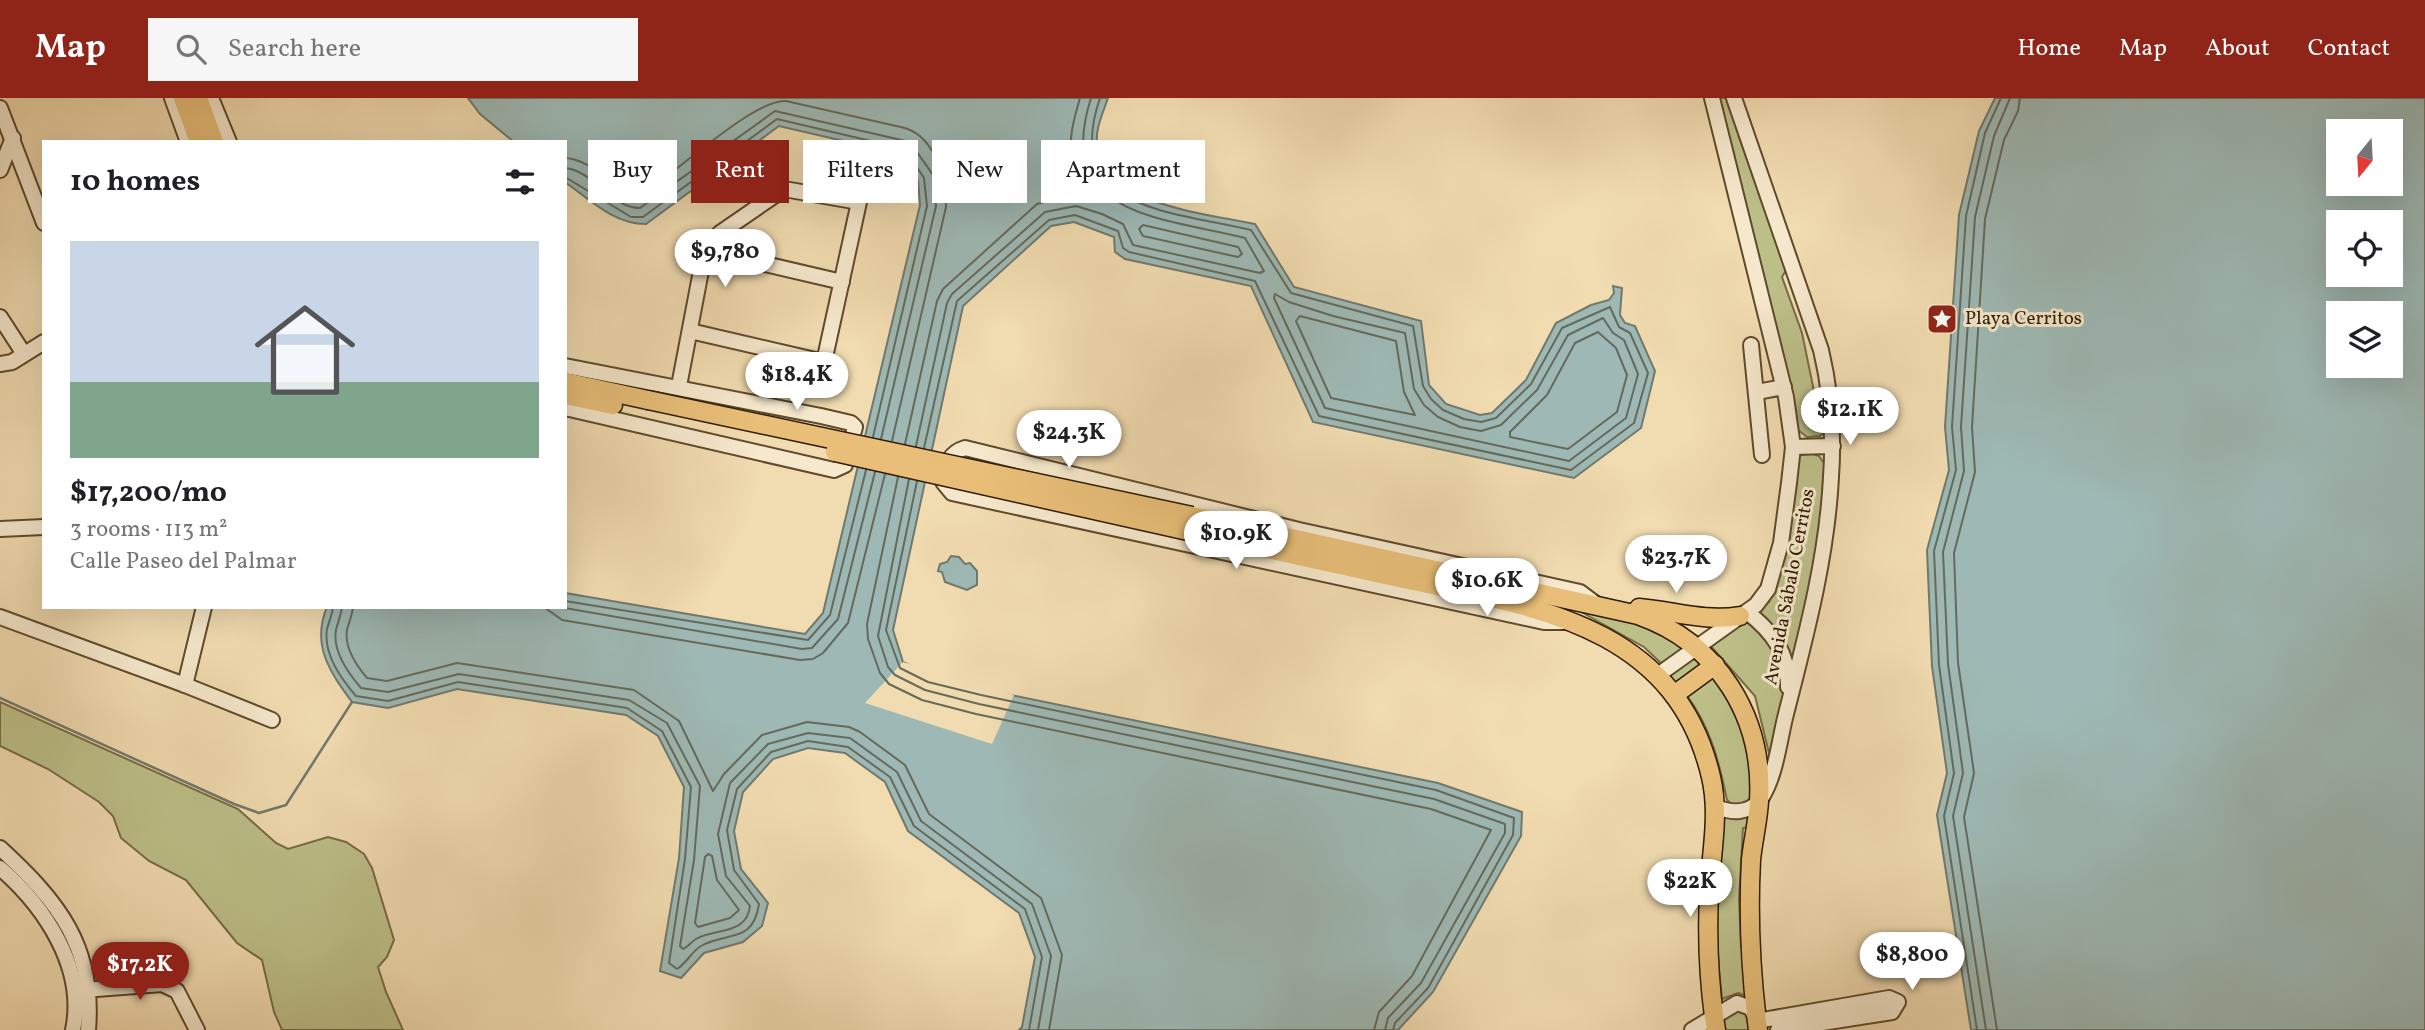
<!DOCTYPE html>
<meta charset="utf-8">
<style>
:root{--surface:#fff;--page:#f6f6f6;--text:#202124;--muted:#757577;--line:#e0e0e0;--accent:#8f2418}
body{margin:0;font-family:Vollkorn,serif;background:var(--page);color:var(--text);height:100vh;display:flex;flex-direction:column;font-size:26px;white-space:nowrap}
*{box-sizing:border-box;margin:0}
p{font-size:23px;color:var(--muted)}
.icon{flex:none;width:38px;height:38px;fill:none;stroke:currentColor;stroke-width:2;stroke-linecap:round;stroke-linejoin:round}
.map{position:relative;flex:1;overflow:hidden}
.sheet{position:absolute;left:42px;top:42px;width:525px;height:469px;display:flex;flex-direction:column;background:var(--surface);border-radius:0px;box-shadow:0 7px 28px #0002}
.sheet>*{flex:none}
.top-card{position:absolute;left:588px;top:42px;width:665px;height:63px;display:flex;gap:14px}
.needle{width:46px;rotate:198deg}
.buttons{position:absolute;left:2326px;top:21px;display:grid;gap:14px}
.buttons a{display:grid;place-items:center;width:77px;height:77px;border-radius:0px;background:var(--surface);box-shadow:0 7px 28px #0002;font-size:35px}
.price{position:absolute;translate:-50% -60px;padding:0 16px;border-radius:24px;background:#fff;color:#222;font-size:23px;line-height:46px;filter:drop-shadow(0 2px 4px #0008)}
.price::after{content:'';position:absolute;left:50%;top:42px;width:21px;height:16px;margin-left:-10px;background:inherit;clip-path:polygon(0 0,100% 0,50% 100%)}
.price.on{background:var(--accent);color:#fff}
ul{padding:0;list-style:none}
li{display:grid;align-content:center;gap:14px;height:371px;padding:0 28px}
li+li{border-top:2px solid var(--line)}
li span{display:grid;place-items:center;height:217px;border-radius:0px;color:#555}
li>.icon{margin-inline-start:auto}
span .icon{width:126px;height:126px;fill:#fffc;stroke-width:1}
li b{font-size:30px}
h2{display:flex;justify-content:space-between;align-items:center;height:84px;padding:0 28px;font-size:30px}
.pill{padding:0 24px;border-radius:0px;background:var(--surface);box-shadow:0 7px 28px #0002;font-size:24px;line-height:63px}
.pill.on{background:var(--accent);color:#fff}
header{display:flex;align-items:center;gap:42px;box-sizing:border-box;height:98px;padding:0 35px;background:var(--accent);color:#fff}
header strong{font-size:33px}
nav{display:flex;gap:38px;margin-inline-start:auto;font-size:24px}
.search{width:490px;height:63px;background:var(--page);display:flex;align-items:center;gap:18px;box-sizing:border-box;padding:0 24px;border-radius:0px;color:var(--muted);font-size:26px}
.map>svg:first-child{display:block}
</style>
<header>
<strong>Map</strong>
<div class="search"><svg class="icon" aria-label="search" viewBox="0 0 24 24"><circle cx="10" cy="10" r="6"/><path d="M15 15l6 6"/></svg>Search here</div>
<nav><a>Home</a><a>Map</a><a>About</a><a>Contact</a></nav>
</header>
<div class="map">
<svg width="2425" height="932" viewBox="0 0 2425 932">
<rect width="100%" height="100%" fill="#f1dbb0"/>
<filter id="stains"><feTurbulence type="fractalNoise" baseFrequency=".00286" numOctaves="4"/><feColorMatrix values="0 0 0 0 .2 0 0 0 0 .09 0 0 0 0 .02 0 0 0 .5 -.17"/></filter>
<radialGradient id="worn" r=".72"><stop offset=".6" stop-color="#630" stop-opacity="0"/><stop offset="1" stop-color="#630" stop-opacity=".3"/></radialGradient>
<!-- green -->
<g fill="#bdbf89" stroke="#766c44" stroke-width="2">
<polygon points="1719,0 1731,0 1789,167 1782,179 1802,235 1815,298 1825,298 1826,332 1820,338 1807,339 1797,331"/>
<polygon points="1811,355 1819,358 1826,368 1819,442 1791,578 1755,516 1769,504 1779,465 1796,362 1801,357"/>
<polygon points="1574,510 1611,513 1688,548 1664,568 1644,549"/>
<polygon points="1746,520 1751,521 1784,563 1783,613 1773,654 1769,655 1755,598 1709,546"/>
<polygon points="1692,560 1698,563 1699,569 1675,589 1666,577"/>
<path d="M 1712,577 C 1740,613 1758,658 1750,704 L 1733,707 L 1727,702 C 1719,663 1710,627 1685,595 Z"/>
<polygon points="0,604 238,711 276,745 288,751 328,739 346,744 364,756 372,770 394,842 387,859 378,869 386,894 403,932 282,932 274,914 262,862 237,845 186,782 149,763 121,740 113,718 99,704 48,671 0,648"/>
<polygon points="1753,714 1749,729 1743,730 1739,801 1741,849 1751,850 1754,900 1738,895 1722,901 1715,829 1723,715 1739,720"/>
<polygon points="1746,910 1752,932 1723,932 1724,915"/>
</g>
<!-- water -->
<g fill="#9eb9b5" stroke="#71796d" stroke-width="2" fill-rule="evenodd">
<path d="M 468,0 L 1108,0 C 1103,15 1095,31 1097,47 C 1102,107 1209,116 1255,126 L 1294,189 L 1421,223 L 1429,287 L 1446,306 L 1480,317 L 1492,315 L 1526,282 L 1556,225 L 1591,207 L 1609,202 L 1614,195 L 1613,188 L 1622,190 L 1620,217 L 1625,225 L 1635,228 L 1655,273 L 1641,330 L 1574,380 L 1313,324 L 1251,188 L 1125,161 L 1115,154 L 1114,139 L 1074,124 L 1051,128 L 963,208 L 893,532 L 903,564 L 930,577 L 982,591 L 1438,685 L 1522,714 L 1521,738 L 1433,894 L 1398,932 L 1019,932 L 1022,929 L 1035,859 L 1019,815 L 908,733 L 885,684 L 845,655 L 808,650 L 773,661 L 743,694 L 734,733 L 741,771 L 768,805 L 762,828 L 743,844 L 704,855 L 681,880 L 660,873 L 679,760 L 684,689 L 658,638 L 626,617 L 457,591 L 388,610 L 352,604 C 330,574 311,547 327,509 L 565,509 L 565,495 L 805,536 L 823,515 L 920,107 L 918,82 L 900,56 L 779,28 L 646,126 C 614,126 590,102 565,84 L 565,44 L 514,44 L 480,16 Z"/>
<path d="M 1995,0 L 2425,0 L 2425,932 L 1971,932 L 1937,717 L 1947,675 L 1932,568 L 1927,452 L 1949,372 L 1945,329 L 1959,117 L 1979,33 ZM 2390,33 L 2390,86 L 2338,86 L 2338,33 ZM 2390,124 L 2390,177 L 2338,177 L 2338,124 ZM 2338,215 L 2390,215 L 2390,268 L 2338,268 Z"/>
<polygon points="951,458 959,459 965,466 970,465 977,473 977,487 967,492 945,484 942,474 938,473 940,466 947,464"/>
</g>
<!-- pier -->
<polygon fill="#f1dbb0" points="903,564 1014,597 992,646 865,605"/>
<g fill="none" stroke-linecap="round" stroke-linejoin="round">
<!-- shore -->
<g stroke="#666a5a" stroke-width="2">
<path d="M 565,60 C 591,61 613,89 637,100 C 669,81 754,0 786,3 L 905,30 C 936,40 946,81 946,109 L 892,343"/>
<path d="M 565,70 C 593,72 610,110 640,110 L 775,13 L 910,44 L 933,77 L 936,108 L 881,341"/>
<polyline points="565,79 631,119 643,119 777,21 905,51 924,80 927,108 873,339"/>
<polygon points="1143,127 1238,149 1242,156 1238,159 1143,138 1139,131"/>
<polygon points="1275,196 1289,204 1333,218 1405,235 1414,291 1424,307 1438,319 1460,329 1481,333 1501,327 1537,292 1568,237 1603,220 1613,235 1624,242 1638,276 1626,320 1569,363 1325,310 1274,200"/>
<polygon points="1300,218 1396,243 1404,294 1415,317 1331,300 1296,223"/>
<polygon points="1598,234 1616,250 1627,277 1617,314 1568,351 1510,339 1510,334 1547,297 1575,245"/>
<path d="M 905,346 L 937,203 L 943,191 L 1037,106 L 1070,98 L 1090,98 C 1088,89 1081,82 1077,73 C 1065,49 1073,24 1080,0"/>
<path d="M 916,348 L 947,205 L 952,196 L 1045,114 L 1076,108 L 1102,116 L 1123,126 L 1133,147 L 1260,175 L 1264,173 L 1245,140 C 1162,119 1053,119 1091,0"/>
<path d="M 924,350 L 957,203 L 1049,122 L 1075,117 L 1118,133 L 1123,150 L 1129,154 L 1255,183 L 1319,318 L 1571,372 L 1634,325 L 1648,275 L 1630,235 L 1619,229 L 1610,209 L 1562,230 L 1531,286 L 1496,320 L 1481,324 L 1464,321 L 1443,312 L 1431,301 L 1423,288 L 1413,228 L 1291,195 L 1251,132 C 1173,113 1061,113 1100,0"/>
<polyline points="898,379 867,526 868,541 880,575 889,586 922,602 976,616 1431,711 1491,732 1412,878 1379,914 1374,932"/>
<polyline points="909,381 878,538 888,569 895,577 925,592 979,606 1434,701 1505,726 1505,735 1421,885 1388,920 1385,932"/>
<polyline points="917,383 886,532 900,570 928,584 981,597 1436,692 1514,720 1513,737 1428,890 1395,925 1393,932"/>
<polyline points="565,503 808,542 830,517 866,372"/>
<path d="M 333,509 C 332,517 329,524 327,531 C 323,556 341,581 356,598 L 388,603 L 458,584 L 627,610 L 662,633 L 691,689 L 685,761 L 669,865 L 677,871 C 686,866 691,854 701,848 C 728,833 753,846 759,806 L 734,772 L 727,732 L 737,691 L 771,654 L 808,643 L 848,649 L 890,679 L 914,728 L 1025,811 L 1042,859 L 1029,932"/>
<path d="M 342,509 C 341,517 338,524 336,532 C 332,553 348,575 361,590 L 388,594 L 459,576 L 629,602 L 667,625 L 700,688 L 694,762 L 680,848 L 683,851 C 688,849 691,844 696,841 C 715,830 747,837 750,808 L 726,778 L 718,736 L 730,685 L 768,646 L 808,635 L 850,640 L 897,674 L 921,723 L 1032,806 L 1051,858 L 1038,932"/>
<path d="M 353,509 C 352,518 349,524 347,532 C 344,550 356,567 367,580 L 387,583 L 457,565 L 634,592 L 679,623 L 713,693 L 724,676 L 762,637 L 807,624 L 849,629 L 860,634 L 905,667 L 929,716 L 1041,800 L 1062,857 L 1049,932"/>
<polyline points="544,509 562,522 800,562 813,561 823,555 848,525 885,376"/>
<polyline points="559,509 802,551 812,550 838,521 875,374"/>
<polygon points="708,756 712,758 717,782 739,812 730,820 698,829 695,825 705,759"/>
<polyline points="1977,932 1944,718 1954,675 1939,567 1934,453 1956,372 1952,329 1966,118 1985,35 2001,0"/>
<polyline points="1986,932 1953,718 1963,675 1948,566 1943,454 1964,373 1961,329 1975,119 1994,38 2010,0"/>
<polyline points="1997,932 1964,719 1974,675 1958,565 1954,455 1975,374 1972,329 1985,121 2004,42 2018,13 2020,0"/>
</g>
<!-- stream -->
<polyline stroke="#71796d" stroke-width="2.5" points="0,600 234,706 259,715 286,707 352,604"/>
<!-- minor casing -->
<g stroke="#5f4a2c" stroke-width="18">
<g id="minor">
<polyline points="172,0 188,44"/>
<polyline points="211,0 229,44"/>
<polyline points="0,10 44,125"/>
<polyline points="0,72 13,40"/>
<polyline points="705,152 842,184"/>
<polyline points="0,219 24,256"/>
<polyline points="1751,247 1762,357"/>
<polyline points="0,266 12,264 44,244"/>
<polyline points="565,268 821,318 851,325 855,329 845,367 834,372 565,310"/>
<polyline points="679,288 705,152 720,135 784,91 859,104 824,264 690,233"/>
<polyline points="1757,294 1784,289"/>
<polyline points="1793,349 1833,348"/>
<polyline points="0,431 44,429"/>
<path d="M 1747,514 C 1773,534 1789,556 1788,589"/>
<polyline points="0,519 185,587 272,622"/>
<path d="M 1564,524 L 1544,524 L 952,395 L 943,384 C 944,368 949,355 965,350 L 1299,432 L 1580,494 L 1596,506"/>
<polyline points="1658,577 1756,507 1768,491 1781,445 1789,385 1793,349 1786,299 1712,0"/>
<polyline points="185,587 204,509"/>
<path d="M 1716,709 C 1731,715 1749,716 1760,702 C 1775,681 1779,645 1785,620 C 1805,541 1827,461 1831,379 C 1834,337 1831,294 1821,252 L 1734,0"/>
<path d="M 0,750 C 59,804 95,849 88,932"/>
<path d="M 0,770 C 45,809 86,870 73,932"/>
<polyline points="83,892 162,886 177,893 197,932"/>
<polyline points="1692,932 1737,905 1751,910 1757,923 1889,900 1898,904 1892,914 1778,932"/>
</g>
</g>
<!-- major casing -->
<g stroke="#2e1a00" stroke-width="21">
<g id="major">
<polyline points="183,0 199,44"/>
<polyline points="198,0 214,44"/>
<polyline points="565,284 648,302"/>
<polyline points="565,297 613,307"/>
<path d="M 1192,418 L 1638,517 C 1718,545 1764,619 1759,703 C 1758,723 1753,742 1751,762 C 1748,817 1751,877 1758,932"/>
<path d="M 1188,433 C 1258,449 1329,465 1399,480 C 1530,508 1675,525 1711,679 C 1720,717 1711,756 1709,795 C 1707,839 1709,888 1716,932"/>
<path d="M 1639,510 C 1674,513 1705,524 1740,518"/>
<polyline points="1674,597 1715,567"/>
</g>
</g>
<!-- minor -->
<use href="#minor" stroke="#f6e8cc" stroke-width="14"/>
<!-- major -->
<use href="#major" stroke="#e8be78" stroke-width="18"/>
<!-- major-bridge casing -->
<g stroke="#2e1a00" stroke-width="21" stroke-linecap="butt">
<g id="major-bridge">
<polyline points="648,302 1192,418"/>
<polyline points="835,354 1188,433"/>
</g>
</g>
<!-- major-bridge -->
<use href="#major-bridge" stroke="#e8be78" stroke-width="18"/>
</g>
<!-- icons -->
<defs>
<g id="sight-square" transform="scale(1.575)"><rect x="-9" y="-9" width="18" height="18" rx="4" fill="#8f2418" stroke="#f6e8cc"/><path d="M0-6L1.8-2.2L6-1.7L2.9 1.2L3.7 5.4L0 3.3L-3.7 5.4L-2.9 1.2L-6-1.7L-1.8-2.2Z" fill="#fff"/></g>
</defs>
<g fill-rule="evenodd">
<use href="#sight-square" x="1942" y="221"/>
</g>
<g text-anchor="middle" dominant-baseline="central" stroke-width="6" stroke-linejoin="round" paint-order="stroke">
<!-- poi labels -->
<g font-size="19" fill="#2e1a00" stroke="#f6e8cc" text-anchor="start">
<text x="1965" y="221">Playa Cerritos</text>
</g>
<!-- street labels -->
<g font-size="19" fill="#2e1a00" stroke="#f6e8cc">
<text transform="translate(1790 489) rotate(-79)">Avenida Sábalo Cerritos</text>
</g>
</g>
<rect width="100%" height="100%" filter="url(#stains)"/>
<rect width="100%" height="100%" fill="url(#worn)"/>
</svg>
<div class="buttons">
<a><svg class="needle" viewBox="-14 -14 28 28"><path d="M0-13l5 13h-10z" fill="#e53935"/><path d="M0 13l5-13h-10z" fill="#757577"/></svg></a>
<a><svg class="icon" aria-label="locate" viewBox="0 0 24 24"><circle cx="12" cy="12" r="6"/><path d="M12 2v4M12 18v4M2 12h4M18 12h4"/></svg></a>
<a><svg class="icon" aria-label="layers" viewBox="0 0 24 24"><path d="M12 4l9 5-9 5-9-5zM3 14l9 5 9-5"/></svg></a>
</div>
<b class="price" style="left:725px;top:191px">$9,780</b>
<b class="price" style="left:797px;top:314px">$18.4K</b>
<b class="price" style="left:1850px;top:349px">$12.1K</b>
<b class="price" style="left:1069px;top:372px">$24.3K</b>
<b class="price" style="left:1236px;top:473px">$10.9K</b>
<b class="price" style="left:1676px;top:497px">$23.7K</b>
<b class="price" style="left:1487px;top:520px">$10.6K</b>
<b class="price" style="left:1690px;top:821px">$22K</b>
<b class="price" style="left:1912px;top:894px">$8,800</b>
<b class="price on" style="left:140px;top:904px">$17.2K</b>
<div class="top-card">
<a class="pill">Buy</a>
<a class="pill on">Rent</a>
<a class="pill">Filters</a>
<a class="pill">New</a>
<a class="pill">Apartment</a>
</div>
<section class="sheet">
<h2>10 homes<svg class="icon" aria-label="filters" viewBox="0 0 24 24"><path d="M4 7h16M4 17h16"/><circle cx="9" cy="7" r="2"/><circle cx="15" cy="17" r="2"/></svg></h2>
<ul>
<li><span style="background:linear-gradient(#c9d6e8 65%,#7fa58c 0)"><svg class="icon" aria-label="home" viewBox="0 0 24 24"><path d="M3 11l9-7 9 7M6 9v11h12V9"/></svg></span><div><b>$17,200/mo</b><p>3 rooms · 113 m²</p><p>Calle Paseo del Palmar</p></div></li>
</ul>
</section>
</div>
